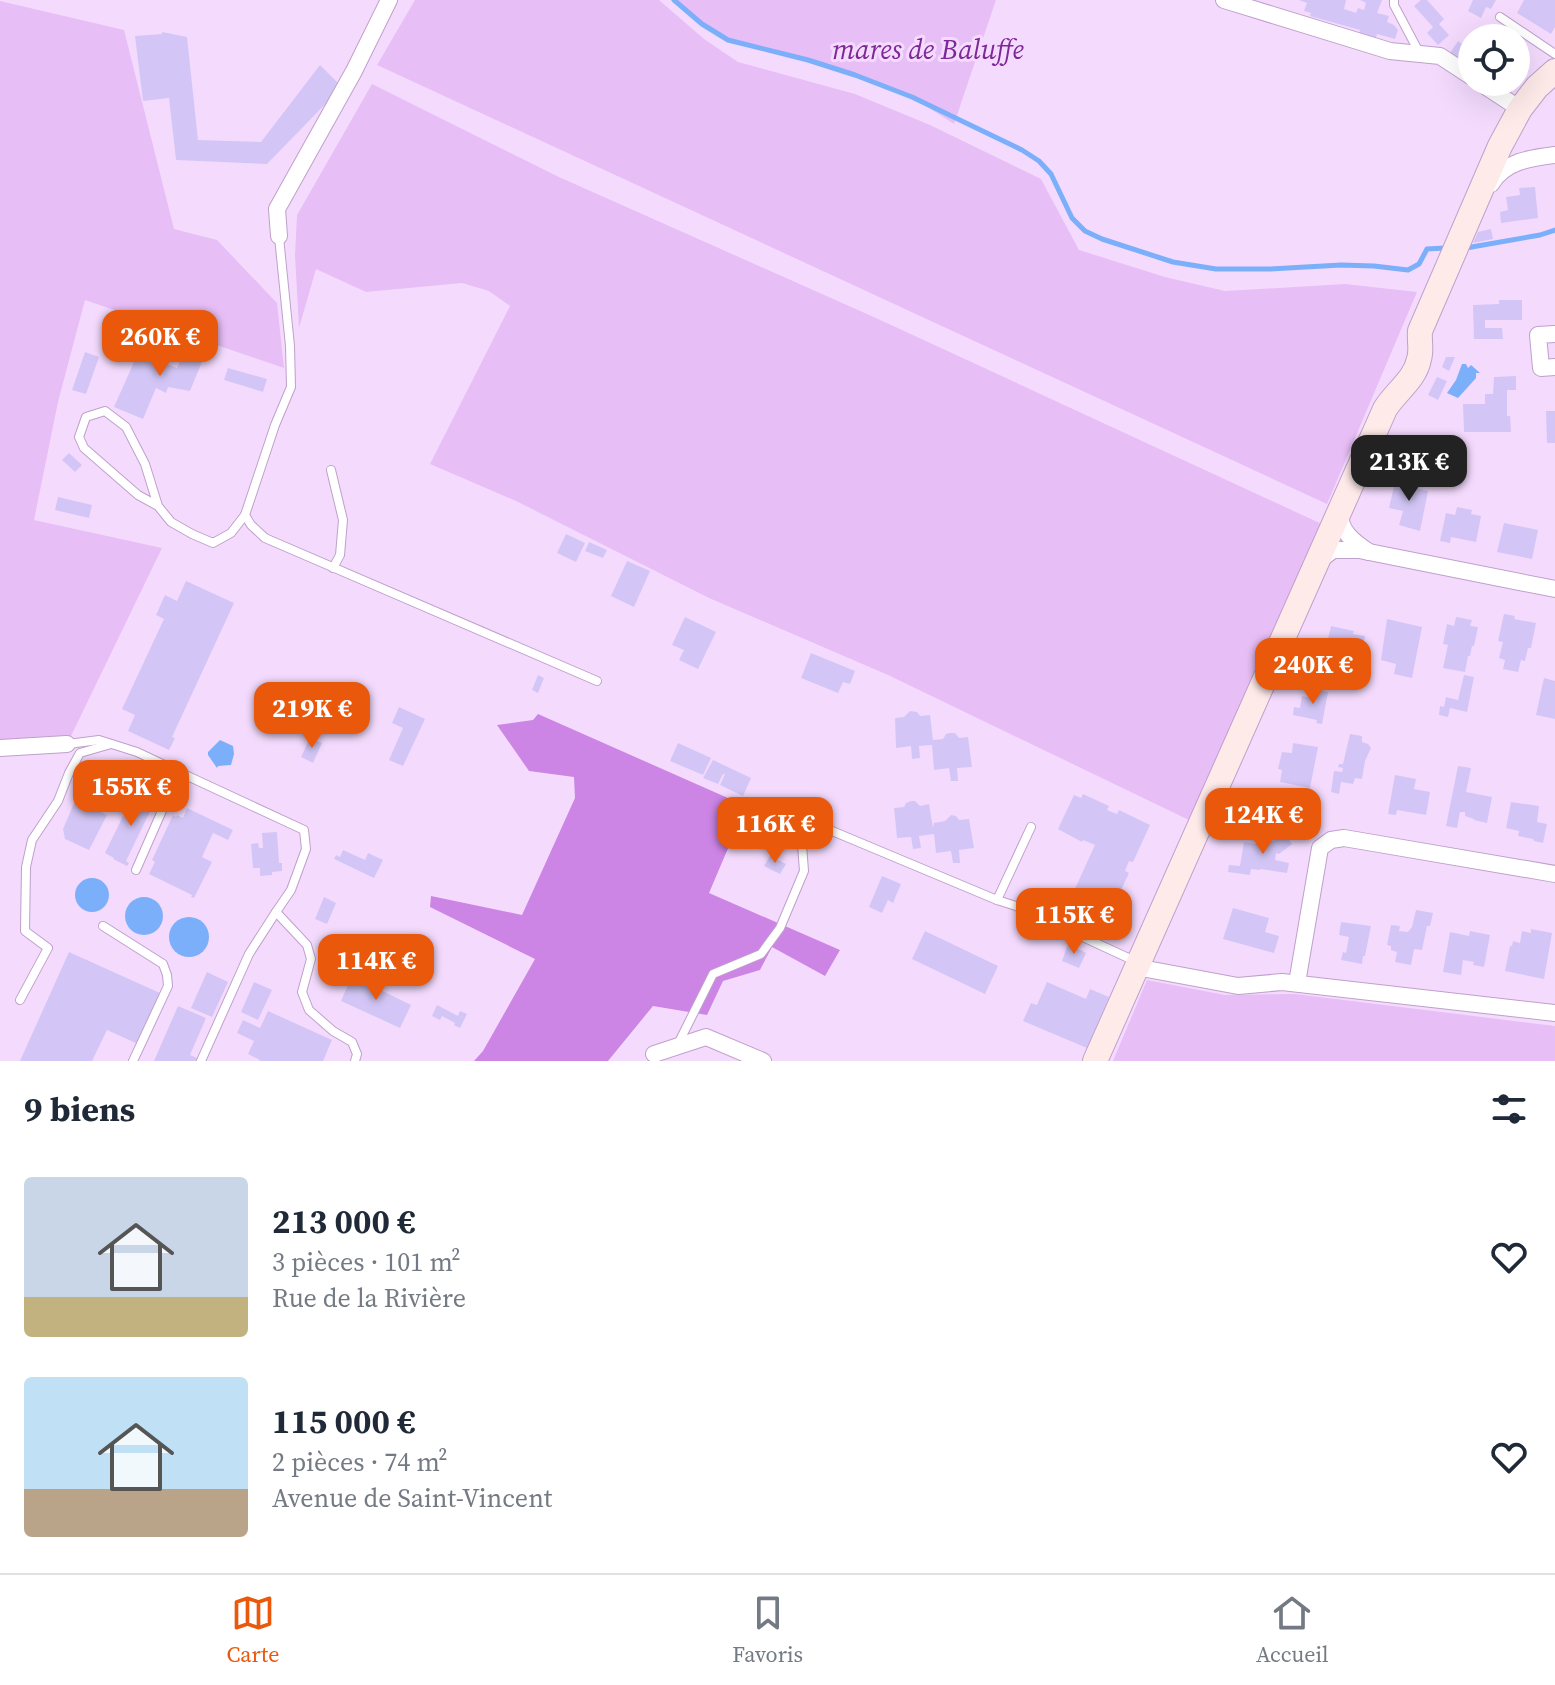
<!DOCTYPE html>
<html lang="fr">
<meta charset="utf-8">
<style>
:root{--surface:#fff;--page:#f2f2f3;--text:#1f2937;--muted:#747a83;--line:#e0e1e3;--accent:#ea580c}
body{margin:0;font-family:"Source Serif 4",serif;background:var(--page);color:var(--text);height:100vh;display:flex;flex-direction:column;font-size:30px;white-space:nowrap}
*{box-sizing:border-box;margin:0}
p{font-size:26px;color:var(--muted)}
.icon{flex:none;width:44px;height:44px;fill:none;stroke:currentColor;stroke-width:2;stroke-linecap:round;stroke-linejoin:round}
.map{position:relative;height:1061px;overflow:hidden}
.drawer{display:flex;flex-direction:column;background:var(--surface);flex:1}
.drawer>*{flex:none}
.fabs{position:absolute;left:1458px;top:24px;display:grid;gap:16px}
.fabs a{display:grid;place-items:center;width:72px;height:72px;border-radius:50%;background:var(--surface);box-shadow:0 8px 32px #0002;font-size:40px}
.price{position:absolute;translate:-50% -68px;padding:0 18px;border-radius:16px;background:var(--accent);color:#fff;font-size:26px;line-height:52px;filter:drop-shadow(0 2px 4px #0008)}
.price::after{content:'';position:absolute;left:50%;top:48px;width:24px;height:18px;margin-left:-12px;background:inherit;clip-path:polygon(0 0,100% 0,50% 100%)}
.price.active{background:#222;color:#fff}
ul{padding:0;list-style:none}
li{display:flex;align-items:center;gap:24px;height:200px;padding:0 24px}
li span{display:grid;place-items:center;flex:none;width:224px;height:160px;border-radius:8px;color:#555}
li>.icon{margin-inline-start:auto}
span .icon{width:96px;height:96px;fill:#fffc;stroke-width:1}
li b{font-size:34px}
h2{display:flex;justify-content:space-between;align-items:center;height:96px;padding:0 24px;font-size:34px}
.dock{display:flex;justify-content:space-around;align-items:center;height:112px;border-top:2px solid var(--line);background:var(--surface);font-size:22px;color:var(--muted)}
.dock a{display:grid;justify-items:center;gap:4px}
.dock .active{color:var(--accent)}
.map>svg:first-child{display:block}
</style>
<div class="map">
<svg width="1555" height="1061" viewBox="0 0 1555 1061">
<rect width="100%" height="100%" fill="#f4dbfe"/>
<!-- green -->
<g fill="#e8bef6">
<polygon points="415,0 659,0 704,39 738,62 855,94 930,125 1041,179 1079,250 1165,277 1225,291 1345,284 1417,292 1327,504 377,65"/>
<polygon points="674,0 996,0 954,124 912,97 855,75 808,60 728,40 702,24"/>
<polygon points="0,1 124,30 174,229 217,240 277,303 284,368 85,300 58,402 34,520 162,548 71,736 0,744"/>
<polygon points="372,84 559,177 876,318 1324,525 1193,822 888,675 709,598 516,501 430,464 510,306 489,291 462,283 366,292 316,269 299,328 295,255 297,215"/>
<polygon points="1147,980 1225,995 1295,994 1555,1026 1555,1061 1113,1061"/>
</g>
<!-- forest -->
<polygon fill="#cc85e4" points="538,714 746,806 709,893 840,950 825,976 772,947 760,970 723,981 707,1015 653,1006 608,1061 474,1061 483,1051 535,959 430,907 431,896 522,915 575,798 574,777 529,771 497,725 533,720"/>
<!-- water -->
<g fill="#7baff9">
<polygon points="1462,364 1466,364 1468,368 1471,365 1480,373 1476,373 1476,378 1458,398 1447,393 1456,380"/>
<polygon points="220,740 233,746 234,754 231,765 218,766 217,768 208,755 208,752"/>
<circle cx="92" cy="895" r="17"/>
<circle cx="144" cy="916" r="19"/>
<circle cx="189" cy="937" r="20"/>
</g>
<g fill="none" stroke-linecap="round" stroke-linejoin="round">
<!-- stream -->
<g stroke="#7baff9" stroke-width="5">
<polyline points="674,0 702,24 728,40 808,60 855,75 912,97 1022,150 1039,161 1051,174 1072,218 1085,231 1102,239 1173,262 1216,269 1270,269 1341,265 1374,266 1408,270 1419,264 1427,249 1445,248"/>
<polyline points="1466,248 1540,235 1555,230"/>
</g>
</g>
<!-- building -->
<g fill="#d3c6f6">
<polygon points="1299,0 1346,0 1344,9 1356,13 1358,8 1364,10 1366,3 1360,0 1382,0 1377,13 1389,16 1387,22 1394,25 1398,30 1395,39 1377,34 1375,41 1359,36 1360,30 1310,16 1311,13 1304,11 1307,3"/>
<polygon points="1421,0 1427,0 1444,19 1439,24 1449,35 1438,45 1427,33 1433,27 1414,6"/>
<polygon points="1473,0 1496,0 1491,9 1486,7 1481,18 1468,11"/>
<polygon points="1524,0 1555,0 1555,27 1551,34 1517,13"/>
<polygon points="162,32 187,37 198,140 261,142 320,65 342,87 267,164 176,160 169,98 143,101 135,36 162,34"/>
<polygon points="1458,41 1466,47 1458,59 1450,53"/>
<polygon points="1516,48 1526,55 1516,70"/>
<polygon points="1535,187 1538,218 1501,223 1500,212 1508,210 1506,197 1520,195 1519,188"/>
<polygon points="1491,229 1493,239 1473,243 1478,232"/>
<polygon points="1499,300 1522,300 1522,320 1485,320 1485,328 1502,328 1503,339 1474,339 1473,305 1499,304"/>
<polygon points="191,336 210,342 190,391 168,387 166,393 156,388 143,419 114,407 138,353 177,368"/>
<polygon points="85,352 99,357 86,394 72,390"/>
<polygon points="1446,357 1455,357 1449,371 1442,367"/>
<polygon points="228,368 267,379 263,392 224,380"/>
<polygon points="1516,376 1516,390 1507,390 1507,416 1510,416 1511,432 1464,432 1463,404 1485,404 1485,394 1493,394 1494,377"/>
<polygon points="1437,377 1447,381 1438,400 1428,395"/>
<polygon points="1546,411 1555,411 1555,443 1547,443"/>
<polygon points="69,453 82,465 75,472 62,460"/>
<polygon points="1397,474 1411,477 1409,487 1428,491 1420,531 1399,525 1403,511 1389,508"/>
<polygon points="58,497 92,505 89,518 55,510"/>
<polygon points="1457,507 1472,510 1471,514 1481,516 1476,542 1451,537 1450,543 1440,541 1446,513 1455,515"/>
<polygon points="1504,523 1538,530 1532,559 1497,552"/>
<polygon points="566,534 585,543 576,562 557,553"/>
<polygon points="589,542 607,550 603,558 585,551"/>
<polygon points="627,561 650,571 634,607 611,596"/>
<polygon points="186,581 234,603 172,737 175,738 169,750 128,731 135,715 122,709 164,619 156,615 165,595 177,601"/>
<polygon points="1504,614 1515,616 1514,619 1536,623 1531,648 1528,648 1525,661 1521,660 1518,672 1503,669 1505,660 1499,658 1503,642 1498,641"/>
<polygon points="685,617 716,632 698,669 679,660 684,650 672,645"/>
<polygon points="1456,617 1472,620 1470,626 1478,627 1474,646 1472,646 1470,656 1468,656 1465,672 1443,668 1448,645 1443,644 1447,624 1454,626"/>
<polygon points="1387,619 1422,627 1412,678 1394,674 1396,664 1381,660"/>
<polygon points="1331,626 1354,631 1353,634 1365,636 1361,656 1326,648"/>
<polygon points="811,653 855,671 850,684 843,682 838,693 801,678"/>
<polygon points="538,675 544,678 538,693 532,690"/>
<polygon points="1464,675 1474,677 1467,712 1450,708 1448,717 1439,715 1440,706 1444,707 1446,697 1458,700"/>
<polygon points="1544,678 1555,681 1555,719 1536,715"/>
<polygon points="1313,689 1328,692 1322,724 1316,723 1317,720 1293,715 1294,707 1300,708 1302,696 1311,698"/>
<polygon points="399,707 425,719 403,766 389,760 403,728 392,723"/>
<polygon points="910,711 917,712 920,716 930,715 933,740 943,739 946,734 950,733 955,733 959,738 968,737 972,767 957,768 958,781 951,781 949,768 934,770 932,745 919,746 920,758 912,759 911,746 896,748 895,718 904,717"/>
<polygon points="1350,734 1362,736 1362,742 1368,744 1371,748 1365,761 1362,779 1355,778 1353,784 1341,782 1339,794 1331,792 1334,771 1342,772 1343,768 1338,767 1339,764 1343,764"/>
<polygon points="310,738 322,743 313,763 301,757"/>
<polygon points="678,743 711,758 703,775 670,761"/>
<polygon points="1293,743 1318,747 1310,788 1280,782 1282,770 1278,769 1282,752 1292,753"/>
<polygon points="713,760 751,778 743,796 720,785 725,774 723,774 718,784 703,778"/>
<polygon points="90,766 123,780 119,792 108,786 97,810 107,815 89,850 65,839 63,829"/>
<polygon points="1458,766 1471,768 1466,792 1492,797 1487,823 1474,820 1474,819 1465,816 1465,812 1460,812 1457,828 1446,826"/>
<polygon points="1395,775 1416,779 1414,789 1430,792 1426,815 1397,810 1396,815 1388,814"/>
<polygon points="140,787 158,795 126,861 129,863 127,866 113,859 114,858 105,853 123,816 129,819 141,794 137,792"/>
<polygon points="1083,794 1109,806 1107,810 1117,814 1119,810 1150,825 1133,862 1129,861 1125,871 1129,873 1100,935 1062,917 1095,845 1083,840 1082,842 1058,829 1074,795 1081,798"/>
<polygon points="911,801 915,801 920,806 929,804 933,828 934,823 945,821 951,815 956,816 959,820 969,819 974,848 959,850 960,863 953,863 951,851 936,853 934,834 919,836 921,848 913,849 911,837 897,838 894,808 904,807 906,803"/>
<polygon points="1511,802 1539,806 1537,822 1547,824 1543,843 1534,841 1533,839 1518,836 1519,831 1506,828"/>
<polygon points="187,808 233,830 228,840 213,833 202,857 212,862 194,898 191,897 192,895 149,874 155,862 152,860 173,815 176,817 177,815 183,818"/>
<polygon points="1281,829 1292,844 1279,854 1276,853 1275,860 1289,863 1287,873 1261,869 1260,870 1251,869 1250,875 1228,872 1229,865 1240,866 1244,842 1264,845 1265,840 1274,841 1275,840 1271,835"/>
<polygon points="277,832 279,863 282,863 282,871 272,872 272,875 260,876 260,868 253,868 251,844 258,843 259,848 263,848 262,833"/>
<polygon points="343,850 365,860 368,853 383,860 374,878 334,859 336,855 340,857"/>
<polygon points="770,856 786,864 780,874 764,866"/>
<polygon points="882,876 901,884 893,903 888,900 882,913 869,907"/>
<polygon points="324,897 336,903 327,924 315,919"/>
<polygon points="1233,908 1269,918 1265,932 1279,936 1274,953 1223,939"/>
<polygon points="1416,910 1433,913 1430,926 1427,926 1422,950 1414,949 1411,965 1395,962 1397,952 1391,950 1391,946 1387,945 1391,925 1400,926 1399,931 1408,932 1412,927"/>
<polygon points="1341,922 1371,926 1365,956 1363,956 1362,964 1341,960 1343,952 1346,953 1349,937 1339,935"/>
<polygon points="1531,929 1552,933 1544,979 1505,971 1510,946 1512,946 1513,941 1520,943 1522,931 1531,933"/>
<polygon points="925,931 998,966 985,994 912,959"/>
<polygon points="1470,931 1490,935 1484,967 1473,965 1474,962 1463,960 1461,975 1443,972 1450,932 1469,936"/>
<polygon points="1068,944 1086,953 1079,968 1062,961"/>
<polygon points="69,952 160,993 138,1044 107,1030 92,1061 20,1061"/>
<polygon points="207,972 228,982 212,1017 191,1008"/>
<polygon points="352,976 411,1005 400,1028 341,1001"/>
<polygon points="254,982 272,990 258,1020 241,1012"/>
<polygon points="1047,982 1086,999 1090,989 1109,997 1087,1048 1023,1021 1031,1003 1037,1005"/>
<polygon points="437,1005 458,1016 460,1011 467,1014 460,1028 454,1025 455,1023 442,1016 440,1020 432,1016"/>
<polygon points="178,1006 206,1018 190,1055 197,1058 196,1061 154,1061"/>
<polygon points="268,1011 332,1040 323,1061 259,1061 260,1060 248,1054 254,1041 237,1033 243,1020 260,1028"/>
</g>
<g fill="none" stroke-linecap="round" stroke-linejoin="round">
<!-- lane casing -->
<g stroke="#bfa0ca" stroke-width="10">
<g id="lane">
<polyline points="1394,0 1394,5 1420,54"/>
<polyline points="1500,17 1555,54"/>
<polyline points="331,470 343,520 340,555 333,568"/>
<polyline points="158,506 145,464 126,427 105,411 86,417 79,437 84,448 138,495 158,506 171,522 192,534 213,543 231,533 245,515 275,425 291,387 290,346 279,237"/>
<polyline points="245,515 251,525 265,538 597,681"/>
<polyline points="68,744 99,740 137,752 179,772 136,870"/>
<polyline points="179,772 304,830 306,849 291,890 276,912 307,945 311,959 302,992 309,1010 333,1031 352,1042 357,1054 355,1061"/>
<polyline points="825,828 997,900 1016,906 1137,962"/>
<polyline points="997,900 1031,827"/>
<polyline points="103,926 163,964 167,975 168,986 133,1061"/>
<polyline points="20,1000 48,948 25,931 26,867 32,840 58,801 69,773 80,753 111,744"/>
<polyline points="677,1046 713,974 761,954 780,928 804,871 802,845 786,828"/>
<polyline points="201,1061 249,954 276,912"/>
</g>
</g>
<!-- street casing -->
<g stroke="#bfa0ca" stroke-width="18">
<g id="street">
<polyline points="1224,0 1390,51 1440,56 1472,77"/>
<polyline points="1479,82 1520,109"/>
<path d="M 1491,184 C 1505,161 1530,158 1555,155"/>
<polyline points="279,236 277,209 354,71 389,0"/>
<polyline points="1555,334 1538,335 1541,368 1555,367"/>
<path d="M 1340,512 C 1339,531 1354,542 1369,552"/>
<polyline points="1320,560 1333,550 1359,550 1555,589"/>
<polyline points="0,748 67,744"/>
<polyline points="1136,967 1238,986 1282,982 1555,1013"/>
<polyline points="1297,983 1320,848 1331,840 1344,838 1555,874"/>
<polyline points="654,1054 706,1037 763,1061"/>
</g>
</g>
<!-- secondary casing -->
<g stroke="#bfa0ca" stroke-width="26">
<path id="secondary" d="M 1095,1061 L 1385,409 C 1396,391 1415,380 1419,359 C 1422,350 1419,341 1420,331 L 1500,146 L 1520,109 L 1537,87 L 1555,71"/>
</g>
<!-- lane -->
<use href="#lane" stroke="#fff" stroke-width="8"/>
<!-- street -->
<use href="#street" stroke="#fff" stroke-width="16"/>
<!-- secondary -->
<use href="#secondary" stroke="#ffeaea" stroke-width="24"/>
</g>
<g text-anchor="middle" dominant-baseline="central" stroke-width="6" stroke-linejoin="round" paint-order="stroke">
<!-- park labels -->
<g font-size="28" font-style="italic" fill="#7e2797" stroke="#f4dbfe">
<text x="928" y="49">mares de Baluffe</text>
</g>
</g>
</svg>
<div class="fabs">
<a><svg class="icon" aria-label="locate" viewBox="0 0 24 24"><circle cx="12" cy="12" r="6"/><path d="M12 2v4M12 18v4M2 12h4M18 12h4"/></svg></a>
</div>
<b class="price" style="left:160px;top:378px">260K €</b>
<b class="price active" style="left:1409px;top:503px">213K €</b>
<b class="price" style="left:1313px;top:706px">240K €</b>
<b class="price" style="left:312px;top:750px">219K €</b>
<b class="price" style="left:131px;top:828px">155K €</b>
<b class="price" style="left:1263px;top:856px">124K €</b>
<b class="price" style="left:775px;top:865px">116K €</b>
<b class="price" style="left:1074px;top:956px">115K €</b>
<b class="price" style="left:376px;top:1002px">114K €</b>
</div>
<section class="drawer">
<h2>9 biens<svg class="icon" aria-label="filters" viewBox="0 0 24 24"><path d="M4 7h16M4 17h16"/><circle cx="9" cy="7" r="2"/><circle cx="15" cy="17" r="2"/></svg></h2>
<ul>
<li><span style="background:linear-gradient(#c9d6e8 75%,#c2b280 0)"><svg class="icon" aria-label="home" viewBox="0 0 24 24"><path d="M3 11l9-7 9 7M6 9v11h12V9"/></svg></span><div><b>213 000 €</b><p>3 pièces · 101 m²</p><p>Rue de la Rivière</p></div><svg class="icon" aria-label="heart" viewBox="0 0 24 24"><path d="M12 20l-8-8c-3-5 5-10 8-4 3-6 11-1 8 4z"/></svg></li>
<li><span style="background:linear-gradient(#bfe0f5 70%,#b9a48a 0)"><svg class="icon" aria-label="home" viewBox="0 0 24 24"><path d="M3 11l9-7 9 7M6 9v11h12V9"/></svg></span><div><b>115 000 €</b><p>2 pièces · 74 m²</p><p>Avenue de Saint-Vincent</p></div><svg class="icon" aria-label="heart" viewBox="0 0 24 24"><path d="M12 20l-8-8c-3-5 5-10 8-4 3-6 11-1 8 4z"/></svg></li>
</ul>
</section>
<nav class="dock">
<a class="active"><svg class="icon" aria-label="map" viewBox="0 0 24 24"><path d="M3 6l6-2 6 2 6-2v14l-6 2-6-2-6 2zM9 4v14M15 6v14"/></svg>Carte</a>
<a><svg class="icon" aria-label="saved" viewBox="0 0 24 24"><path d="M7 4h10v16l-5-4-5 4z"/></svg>Favoris</a>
<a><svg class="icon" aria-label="home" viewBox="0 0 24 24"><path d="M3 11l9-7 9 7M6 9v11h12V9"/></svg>Accueil</a>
</nav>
